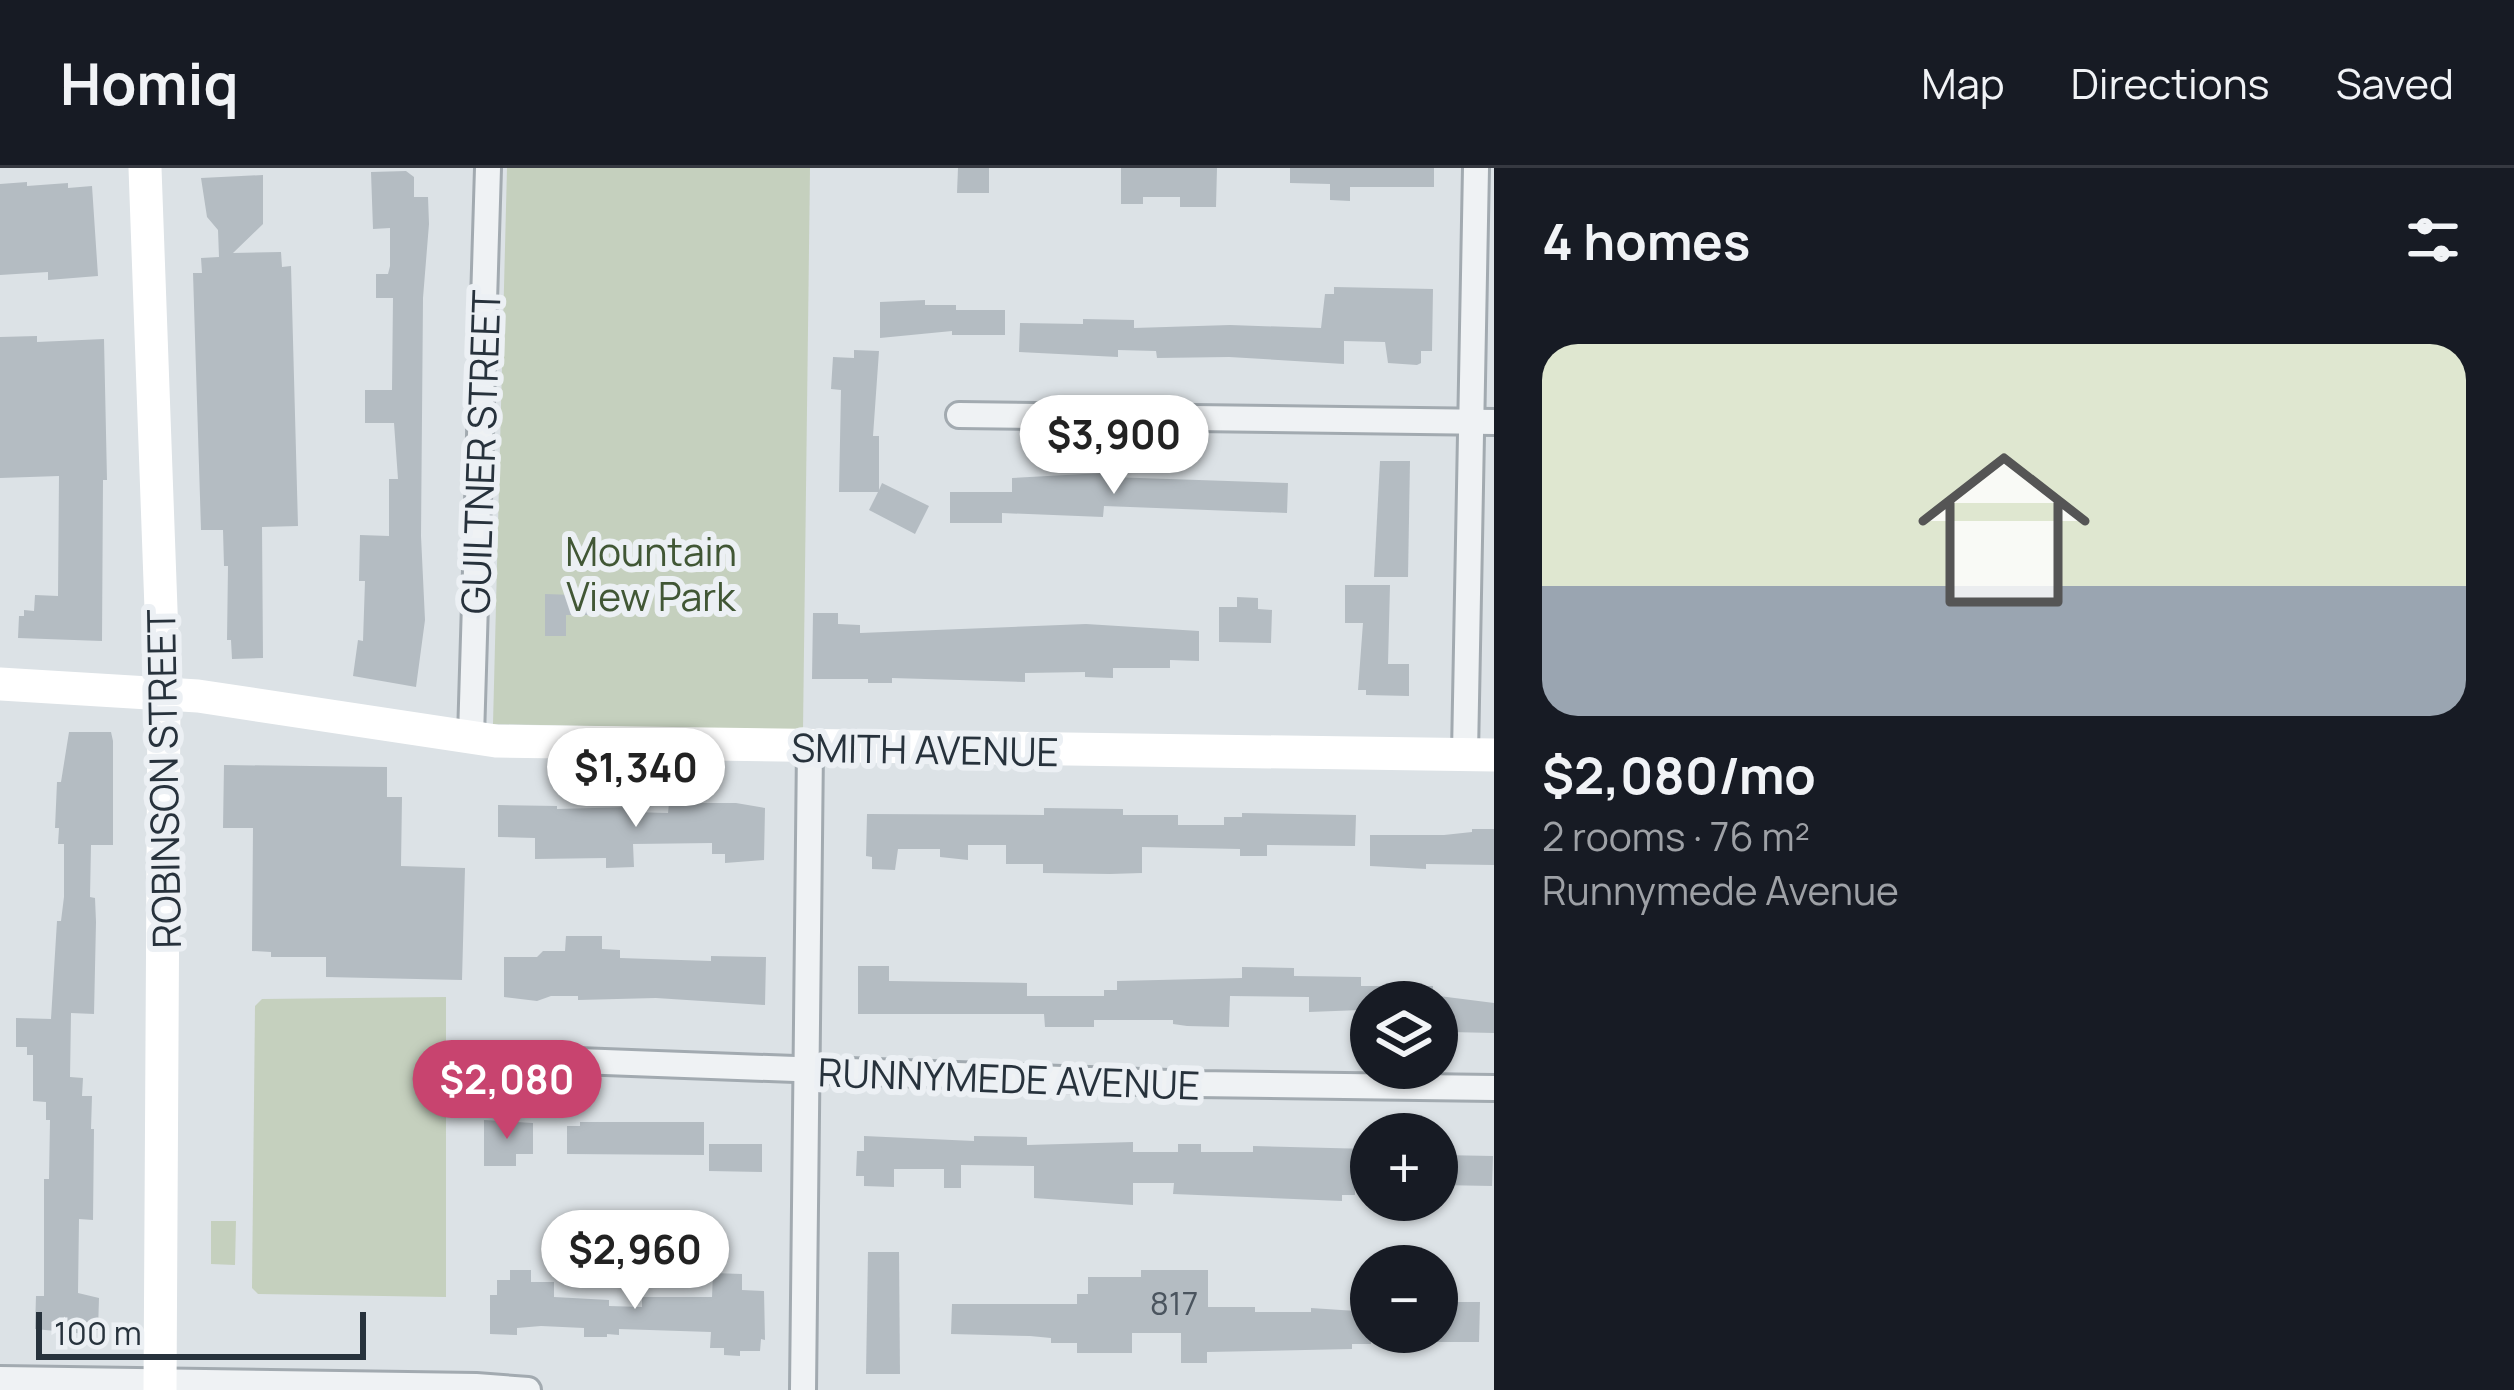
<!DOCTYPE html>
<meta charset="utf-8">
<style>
:root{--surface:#171b24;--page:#242831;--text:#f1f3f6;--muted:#9ea1a6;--line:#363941;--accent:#c8446f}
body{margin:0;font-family:Manrope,sans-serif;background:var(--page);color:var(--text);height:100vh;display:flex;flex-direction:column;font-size:45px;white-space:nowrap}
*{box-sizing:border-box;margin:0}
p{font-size:39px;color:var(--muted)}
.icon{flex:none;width:66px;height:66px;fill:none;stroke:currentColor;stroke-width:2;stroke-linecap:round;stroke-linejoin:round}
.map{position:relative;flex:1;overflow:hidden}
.side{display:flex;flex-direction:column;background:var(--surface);width:1020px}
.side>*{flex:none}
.buttons{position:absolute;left:1350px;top:813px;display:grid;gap:24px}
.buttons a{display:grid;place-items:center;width:108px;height:108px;border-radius:50%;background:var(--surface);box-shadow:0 3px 9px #0004;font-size:60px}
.scale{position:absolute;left:36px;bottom:30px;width:330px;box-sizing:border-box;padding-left:12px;border:6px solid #27323c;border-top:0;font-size:33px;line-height:42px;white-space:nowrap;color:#27323c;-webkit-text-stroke:9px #ecf0f4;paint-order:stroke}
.price{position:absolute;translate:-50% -102px;padding:0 27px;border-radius:42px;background:#fff;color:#222;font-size:39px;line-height:78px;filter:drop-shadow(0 3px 6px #0008)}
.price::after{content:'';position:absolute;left:50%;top:72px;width:36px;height:27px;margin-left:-18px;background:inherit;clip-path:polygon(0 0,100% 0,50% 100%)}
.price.on{background:var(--accent);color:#fff}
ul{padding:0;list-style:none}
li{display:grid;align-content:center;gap:24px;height:636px;padding:0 48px}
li+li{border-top:3px solid var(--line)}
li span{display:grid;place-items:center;height:372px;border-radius:36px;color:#555}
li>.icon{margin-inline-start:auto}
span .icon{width:216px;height:216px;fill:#fffc;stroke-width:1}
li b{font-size:51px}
h2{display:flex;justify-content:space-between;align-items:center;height:144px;padding:0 48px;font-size:51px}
header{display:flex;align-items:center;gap:72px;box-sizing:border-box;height:168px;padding:0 60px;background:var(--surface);border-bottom:3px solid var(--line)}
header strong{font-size:57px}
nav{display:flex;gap:66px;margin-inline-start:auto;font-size:42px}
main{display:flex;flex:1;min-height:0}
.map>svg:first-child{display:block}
</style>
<header>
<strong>Homiq</strong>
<nav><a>Map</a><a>Directions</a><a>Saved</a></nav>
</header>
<main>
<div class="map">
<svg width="1494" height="1222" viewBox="0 0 1494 1222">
<rect width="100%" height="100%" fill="#dce2e6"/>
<!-- green -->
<g fill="#c5d0be">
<polygon points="507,0 810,0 803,563 493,556"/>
<polygon points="446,829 446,1129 258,1126 252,1120 255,838 262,831"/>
<polygon points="211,1053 236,1053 235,1097 211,1096"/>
</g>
<!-- building -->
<g fill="#b4bcc2">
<polygon points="958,0 989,0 989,25 957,25"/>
<polygon points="1121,0 1217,0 1216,39 1180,39 1180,29 1143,29 1143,36 1121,36"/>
<polygon points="1290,0 1434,0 1434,19 1350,19 1350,33 1330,32 1330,16 1290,15"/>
<polygon points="406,3 414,9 414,29 428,29 429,56 423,130 421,368 425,452 416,519 353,508 358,472 363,473 365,413 359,413 360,367 389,368 389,311 398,311 394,255 365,255 365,222 392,222 393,130 376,130 376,106 388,106 390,98 390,60 373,61 371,4"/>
<polygon points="263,7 263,56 233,85 281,84 282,99 291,98 298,358 262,359 263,490 232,491 231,472 227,472 228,398 224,398 223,362 201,362 193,105 202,105 201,90 219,89 218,62 207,49 201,10"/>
<polygon points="27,14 27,18 68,15 68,20 92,18 98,108 48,112 48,104 0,107 0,16"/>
<polygon points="1334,119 1433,121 1432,183 1421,183 1421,195 1417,197 1388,195 1385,174 1344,173 1344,196 1229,189 1157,190 1156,183 1118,182 1118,189 1019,184 1020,155 1083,156 1083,151 1134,152 1134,160 1230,157 1321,160 1325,126 1334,126"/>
<polygon points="925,132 925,137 956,137 956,142 1005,142 1005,167 952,167 952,163 880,170 880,134"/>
<polygon points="37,168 37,174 104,171 107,312 103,312 102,473 18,470 19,448 24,448 24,442 34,443 35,427 58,428 59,308 0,310 0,169"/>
<polygon points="854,182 879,183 873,268 879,268 879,322 882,315 929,338 915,366 869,342 878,324 839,324 841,222 831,221 833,189 854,190"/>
<polygon points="1380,293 1410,293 1408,409 1374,409"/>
<polygon points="1102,305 1110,309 1288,315 1287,345 1104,338 1103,349 1002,345 1002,355 950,355 950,324 1012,324 1012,310"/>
<polygon points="1345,417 1390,417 1388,496 1409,496 1409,528 1366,527 1366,522 1358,522 1363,455 1345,455"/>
<polygon points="545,426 602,428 602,447 566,447 566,468 545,468"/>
<polygon points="1237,429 1258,430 1258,441 1272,442 1271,475 1219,474 1219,439 1237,439"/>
<polygon points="813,445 838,445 838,456 860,457 860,465 1086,456 1199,463 1199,493 1170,492 1170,500 1113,500 1113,510 1085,509 1085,504 1025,505 1025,514 892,510 892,515 868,515 868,511 812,511"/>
<polygon points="69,564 111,564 113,573 113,677 91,677 90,729 95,730 96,754 94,846 71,845 70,909 83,910 82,928 92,928 91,961 94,961 93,1052 79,1051 78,1125 99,1130 98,1162 86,1162 86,1166 35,1161 36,1128 44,1128 44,1011 49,1011 50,952 46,952 46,934 33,933 33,887 27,887 27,879 16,879 16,850 51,851 57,753 61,753 64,729 64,676 58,676 59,660 55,660 57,614 61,614"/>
<polygon points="224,597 387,599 387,629 402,629 401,698 465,700 462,812 326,809 326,789 271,789 271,784 252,783 253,660 223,660"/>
<polygon points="669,635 736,635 765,640 764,692 725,695 725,686 712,686 712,675 633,676 634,699 606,700 606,690 535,691 535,670 498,669 498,637 557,638 557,641 632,639 632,644 668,645"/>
<polygon points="1044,640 1123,641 1123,647 1178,647 1178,657 1224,657 1224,649 1242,649 1242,645 1356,647 1355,678 1267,677 1267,688 1240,688 1240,681 1142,679 1142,705 1110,706 1043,705 1043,696 1006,696 1006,677 968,677 968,692 940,689 940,681 898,681 895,702 872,701 872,689 866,688 867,646 1044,647"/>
<polygon points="1472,661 1494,661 1494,697 1426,696 1426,701 1370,698 1370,667 1444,667 1472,664"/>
<polygon points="566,768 602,768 602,781 620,782 620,790 711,793 711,788 766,789 765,837 656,830 578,832 578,828 551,828 537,833 504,829 504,789 537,789 543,783 565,783"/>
<polygon points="858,798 889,798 889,813 1027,815 1027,828 1104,828 1104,822 1117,822 1117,813 1242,810 1242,799 1294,800 1294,808 1361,809 1361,818 1433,818 1433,834 1361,834 1361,842 1309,844 1309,829 1230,828 1229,859 1187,858 1173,856 1173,852 1094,852 1094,859 1045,859 1044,846 858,846"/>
<polygon points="1439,828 1494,835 1494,865 1450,864 1450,858 1438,858"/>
<polygon points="484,952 533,955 533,986 516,986 516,998 484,998"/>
<polygon points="580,954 704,954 704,987 567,986 567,958 580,958"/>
<polygon points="864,968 974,973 974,968 1027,969 1027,977 1133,974 1133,984 1178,984 1178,976 1201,976 1201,984 1253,984 1253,978 1371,981 1371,1014 1355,1014 1355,1027 1342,1027 1342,1033 1173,1026 1174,1015 1133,1015 1133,1037 1034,1030 1034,998 961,997 961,1020 944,1020 944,1001 894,1001 894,1019 864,1018 864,1008 856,1008 857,983 864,983"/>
<polygon points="709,976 762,976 762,1004 709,1003"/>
<polygon points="1441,987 1493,988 1492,1018 1440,1017"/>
<polygon points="868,1084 899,1084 900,1206 866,1206"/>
<polygon points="510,1102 531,1102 531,1114 554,1114 554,1129 609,1132 609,1138 642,1139 642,1129 712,1129 713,1105 742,1106 742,1122 764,1123 765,1172 761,1171 760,1183 740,1183 740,1188 724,1187 724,1180 710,1180 711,1164 619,1161 619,1167 607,1166 607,1169 584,1169 584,1160 541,1158 517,1160 517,1167 490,1166 490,1127 497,1127 497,1112 510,1112"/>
<polygon points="1141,1102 1208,1102 1208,1139 1255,1139 1255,1144 1311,1144 1311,1140 1371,1144 1371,1176 1352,1176 1352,1181 1207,1184 1207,1195 1181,1195 1181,1165 1132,1165 1132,1185 1077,1185 1077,1175 1051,1175 1051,1170 1030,1168 951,1166 952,1136 1077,1136 1077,1126 1088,1126 1088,1109 1141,1109"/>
<polygon points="1437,1134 1480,1134 1479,1174 1437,1174"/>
</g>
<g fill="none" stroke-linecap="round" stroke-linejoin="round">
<!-- street casing -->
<g stroke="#a2aab0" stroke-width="30">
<g id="street">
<polyline points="959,247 1494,254"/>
<polyline points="471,569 488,0"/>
<polyline points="1465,586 1476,0"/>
<polyline points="525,891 1196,916 1494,920"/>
<polyline points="0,1211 476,1218 528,1222"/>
<polyline points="803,1222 810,580"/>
</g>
</g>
<!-- street -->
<use href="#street" stroke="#eff2f4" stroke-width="24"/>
<!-- secondary -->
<g stroke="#fff" stroke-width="33">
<polyline points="145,0 164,524 160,1222"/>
<polyline points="0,516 198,528 496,573 1494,587"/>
</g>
</g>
<g text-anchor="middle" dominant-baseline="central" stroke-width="12" stroke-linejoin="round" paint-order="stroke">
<!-- number labels -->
<g font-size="33" fill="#4a545e">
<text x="1174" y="1134">817</text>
</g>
<!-- street labels -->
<g font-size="39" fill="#27323c" stroke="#ecf0f4">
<text transform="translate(480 284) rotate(-88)">GUILTNER STREET</text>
<text transform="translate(925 581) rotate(1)">SMITH AVENUE</text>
<text transform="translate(163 611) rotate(-91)">ROBINSON STREET</text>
<text transform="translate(1009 910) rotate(2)">RUNNYMEDE AVENUE</text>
</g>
<!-- park labels -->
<g font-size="39" fill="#415735" stroke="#ecf0f4">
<text x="651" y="383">Mountain<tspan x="651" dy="45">View Park</tspan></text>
</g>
</g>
</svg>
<div class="buttons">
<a><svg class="icon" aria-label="layers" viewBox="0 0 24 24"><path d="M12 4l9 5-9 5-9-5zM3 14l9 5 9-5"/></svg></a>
<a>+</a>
<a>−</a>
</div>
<div class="scale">100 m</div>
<b class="price" style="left:1114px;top:329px">$3,900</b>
<b class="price" style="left:636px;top:662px">$1,340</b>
<b class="price on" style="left:507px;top:974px">$2,080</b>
<b class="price" style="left:635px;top:1144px">$2,960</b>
</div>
<section class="side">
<h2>4 homes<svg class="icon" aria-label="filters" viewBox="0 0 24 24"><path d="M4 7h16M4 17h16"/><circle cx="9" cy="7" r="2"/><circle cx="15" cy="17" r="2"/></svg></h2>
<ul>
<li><span style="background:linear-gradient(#dfe7d0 65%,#9aa5b1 0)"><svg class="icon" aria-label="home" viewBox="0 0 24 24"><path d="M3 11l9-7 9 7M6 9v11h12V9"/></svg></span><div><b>$2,080/mo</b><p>2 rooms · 76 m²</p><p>Runnymede Avenue</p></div></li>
</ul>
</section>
</main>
